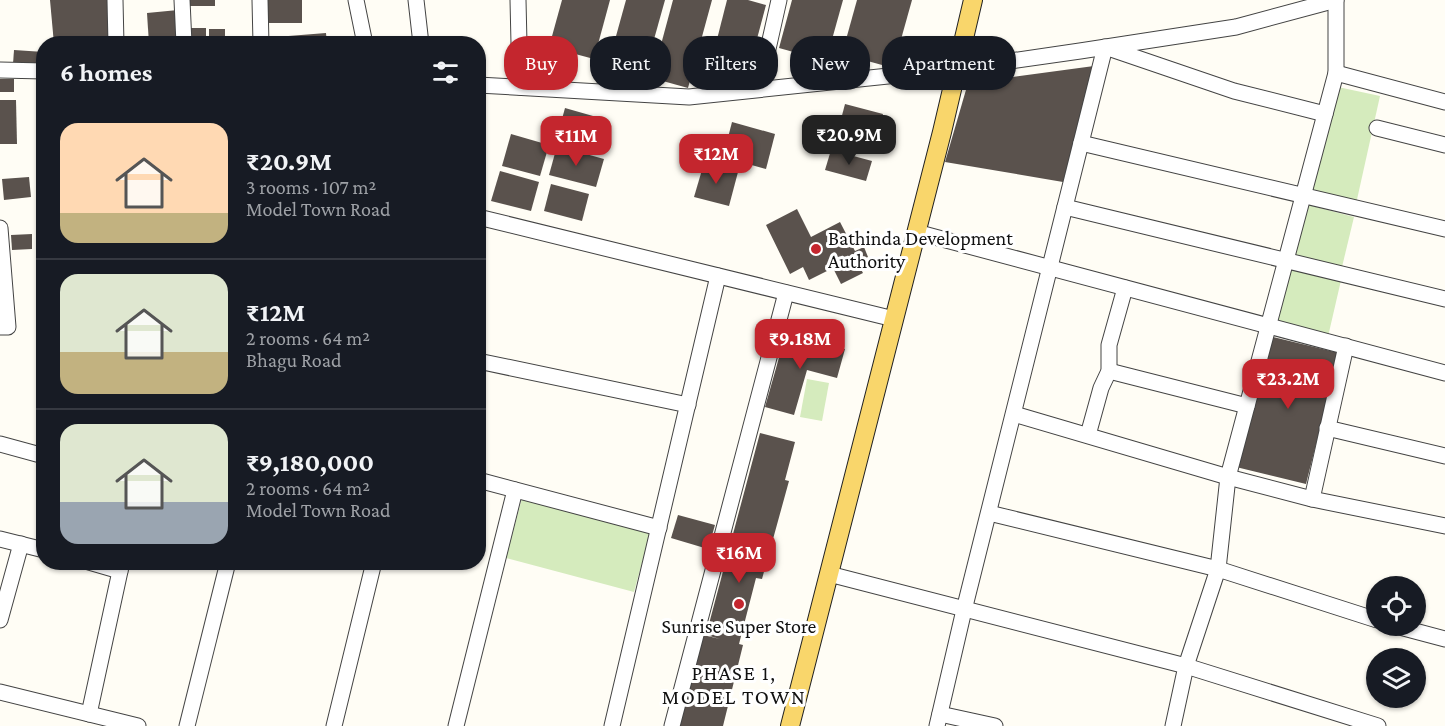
<!DOCTYPE html>
<meta charset="utf-8">
<style>
:root{--surface:#171b24;--page:#242831;--text:#f1f3f6;--muted:#9ea1a6;--line:#363941;--accent:#c4262e}
body{margin:0;font-family:"Crimson Pro",serif;background:var(--page);color:var(--text);height:100vh;display:flex;flex-direction:column;font-size:22px;white-space:nowrap}
*{box-sizing:border-box;margin:0}
p{font-size:20px;color:var(--muted)}
.icon{flex:none;width:33px;height:33px;fill:none;stroke:currentColor;stroke-width:2;stroke-linecap:round;stroke-linejoin:round}
.map{position:relative;flex:1;overflow:hidden}
.panel{position:absolute;left:36px;top:36px;width:450px;height:534px;display:flex;flex-direction:column;background:var(--surface);border-radius:24px;box-shadow:0 2px 4px #0004}
.panel>*{flex:none}
.guide{position:absolute;left:504px;top:36px;width:570px;height:54px;display:flex;gap:12px}
.controls{position:absolute;left:1366px;top:576px;display:grid;gap:12px}
.controls a{display:grid;place-items:center;width:60px;height:60px;border-radius:50%;background:var(--surface);box-shadow:0 2px 4px #0004;font-size:30px}
.price{position:absolute;translate:-50% -51px;padding:0 14px;border-radius:12px;background:var(--accent);color:#fff;font-size:20px;line-height:39px;filter:drop-shadow(0 2px 3px #0008)}
.price::after{content:'';position:absolute;left:50%;top:36px;width:18px;height:14px;margin-left:-9px;background:inherit;clip-path:polygon(0 0,100% 0,50% 100%)}
.price.selected{background:#222;color:#fff}
ul{padding:0;list-style:none}
li{display:flex;align-items:center;gap:18px;height:150px;padding:0 24px}
li+li{border-top:2px solid var(--line)}
li span{display:grid;place-items:center;flex:none;width:168px;height:120px;border-radius:18px;color:#555}
li>.icon{margin-inline-start:auto}
span .icon{width:72px;height:72px;fill:#fffc;stroke-width:1}
li b{font-size:26px}
h2{display:flex;justify-content:space-between;align-items:center;height:72px;padding:0 24px;font-size:26px}
.chip{padding:0 21px;border-radius:24px;background:var(--surface);box-shadow:0 2px 4px #0004;font-size:21px;line-height:54px}
.chip.selected{background:var(--accent);color:#fff}
.map>svg:first-child{display:block}
</style>
<div class="map">
<svg width="1445" height="726" viewBox="0 0 1445 726">
<rect width="100%" height="100%" fill="#fffdf5"/>
<!-- green -->
<g fill="#d5ebbd">
<polygon points="1338,87 1380,96 1356,204 1308,193"/>
<polygon points="1305,204 1354,217 1342,267 1291,257"/>
<polygon points="1285,260 1342,276 1327,341 1267,328"/>
<polygon points="807,379 829,383 822,421 800,417"/>
<polygon points="522,498 650,533 634,592 506,558"/>
</g>
<!-- building -->
<g fill="#5a524d">
<polygon points="50,0 107,0 111,44 54,44"/>
<rect x="186" y="0" width="29" height="6"/>
<rect x="262" y="0" width="40" height="23"/>
<polygon points="562,0 610,0 594,59 549,47"/>
<polygon points="626,0 665,0 644,75 608,65"/>
<polygon points="673,0 712,0 688,88 652,78"/>
<polygon points="727,0 748,0 766,5 750,65 713,55"/>
<polygon points="792,0 843,0 826,61 779,48"/>
<polygon points="857,0 912,0 893,68 842,54"/>
<polygon points="178,10 181,44 149,44 147,13"/>
<rect x="189" y="28" width="17" height="16"/>
<rect x="209" y="29" width="16" height="15"/>
<polygon points="326,33 327,44 276,44 276,37"/>
<polygon points="14,50 44,52 44,65 13,64"/>
<polygon points="1094,66 1063,182 945,162 968,83"/>
<rect x="0" y="79" width="14" height="13"/>
<polygon points="0,100 16,100 17,144 0,144"/>
<polygon points="845,104 883,114 873,152 835,142"/>
<polygon points="565,108 607,120 598,153 556,141"/>
<polygon points="732,122 775,134 766,169 723,157"/>
<polygon points="511,134 549,145 540,176 502,166"/>
<polygon points="557,146 604,159 596,187 549,175"/>
<polygon points="831,150 872,161 866,181 825,170"/>
<polygon points="704,163 738,172 729,206 694,197"/>
<polygon points="500,171 539,182 531,211 491,201"/>
<polygon points="29,177 31,197 4,200 2,179"/>
<polygon points="551,184 589,194 582,221 544,211"/>
<polygon points="797,209 811,237 840,222 855,251 864,247 868,257 857,262 863,273 841,284 833,268 809,280 803,267 790,274 766,225"/>
<polygon points="32,234 32,249 12,250 11,235"/>
<polygon points="786,333 845,349 837,378 807,370 794,415 765,407"/>
<polygon points="1269,336 1339,353 1306,484 1236,467"/>
<polygon points="760,433 795,442 785,480 789,481 762,579 756,578 739,644 743,645 723,726 680,726 703,635 720,639 706,635"/>
<polygon points="678,515 715,525 708,549 671,538"/>
</g>
<g fill="none" stroke-linecap="round" stroke-linejoin="round">
<!-- minor casing -->
<g stroke="#444" stroke-width="17">
<g id="minor">
<polyline points="115,0 116,44"/>
<polyline points="182,0 184,44"/>
<polyline points="260,0 261,44"/>
<polyline points="356,0 365,44"/>
<polyline points="416,0 421,44"/>
<polyline points="518,0 520,87"/>
<polyline points="0,70 44,71"/>
<polyline points="1336,73 1445,102"/>
<polyline points="478,85 689,97 955,69 1080,51 1236,27 1336,0"/>
<polyline points="759,89 779,0"/>
<polyline points="1377,128 1445,145"/>
<polyline points="1081,143 1445,229"/>
<polyline points="1065,207 1445,299"/>
<polyline points="478,217 894,319"/>
<polyline points="0,228 8,327 0,327"/>
<polyline points="916,232 1445,373"/>
<polyline points="478,361 688,405"/>
<polyline points="1109,371 1247,406"/>
<polyline points="1014,414 1228,477 1312,499 1445,526"/>
<polyline points="1327,428 1445,456"/>
<polyline points="1088,435 1101,388 1109,371 1109,345 1125,288"/>
<polyline points="0,444 44,456"/>
<polyline points="478,480 659,528"/>
<polyline points="1312,499 1346,346"/>
<polyline points="989,513 1218,569 1377,620"/>
<polyline points="0,539 44,550"/>
<polyline points="89,562 120,571"/>
<polyline points="829,574 1186,666 1378,726"/>
<polyline points="0,620 21,544"/>
<polyline points="1396,626 1445,639"/>
<polyline points="0,692 138,726"/>
<polyline points="89,714 122,562"/>
<polyline points="940,714 995,726"/>
<polyline points="187,726 228,562"/>
<polyline points="334,726 374,562"/>
<polyline points="456,726 515,490"/>
<polyline points="612,726 718,276"/>
<polyline points="672,726 786,293"/>
<polyline points="937,726 964,610 1105,47 1234,91 1325,114"/>
<polyline points="1173,726 1186,666 1218,569 1228,477 1336,73 1336,0"/>
</g>
</g>
<!-- major casing -->
<g stroke="#222" stroke-width="20">
<polyline id="major" points="790,726 942,132 973,0"/>
</g>
<!-- minor -->
<use href="#minor" stroke="#fff" stroke-width="15"/>
<!-- major -->
<use href="#major" stroke="#f9d66b" stroke-width="18"/>
</g>
<!-- markers -->
<g fill="#c4262e" stroke="#fff" stroke-width="2">
<circle cx="816" cy="249" r="6"/>
<circle cx="739" cy="604" r="6"/>
</g>
<g text-anchor="middle" dominant-baseline="central" stroke-width="6" stroke-linejoin="round" paint-order="stroke">
<!-- poi labels -->
<g font-size="20" fill="#111" stroke="#fff" text-anchor="start">
<text x="828" y="238">Bathinda Development<tspan x="828" dy="23">Authority</tspan></text>
<text x="739" y="626" text-anchor="middle">Sunrise Super Store</text>
</g>
<!-- neighbourhood labels -->
<g font-size="21" letter-spacing="1.5" fill="#111" stroke="#fff">
<text x="734" y="673">PHASE 1,<tspan x="734" dy="24">MODEL TOWN</tspan></text>
</g>
</g>
</svg>
<div class="controls">
<a><svg class="icon" aria-label="locate" viewBox="0 0 24 24"><circle cx="12" cy="12" r="6"/><path d="M12 2v4M12 18v4M2 12h4M18 12h4"/></svg></a>
<a><svg class="icon" aria-label="layers" viewBox="0 0 24 24"><path d="M12 4l9 5-9 5-9-5zM3 14l9 5 9-5"/></svg></a>
</div>
<b class="price selected" style="left:849px;top:166px">₹20.9M</b>
<b class="price" style="left:576px;top:167px">₹11M</b>
<b class="price" style="left:716px;top:185px">₹12M</b>
<b class="price" style="left:800px;top:370px">₹9.18M</b>
<b class="price" style="left:1288px;top:410px">₹23.2M</b>
<b class="price" style="left:739px;top:584px">₹16M</b>
<div class="guide">
<a class="chip selected">Buy</a>
<a class="chip">Rent</a>
<a class="chip">Filters</a>
<a class="chip">New</a>
<a class="chip">Apartment</a>
</div>
<section class="panel">
<h2>6 homes<svg class="icon" aria-label="filters" viewBox="0 0 24 24"><path d="M4 7h16M4 17h16"/><circle cx="9" cy="7" r="2"/><circle cx="15" cy="17" r="2"/></svg></h2>
<ul>
<li><span style="background:linear-gradient(#ffd9b3 75%,#c2b280 0)"><svg class="icon" aria-label="home" viewBox="0 0 24 24"><path d="M3 11l9-7 9 7M6 9v11h12V9"/></svg></span><div><b>₹20.9M</b><p>3 rooms · 107 m²</p><p>Model Town Road</p></div></li>
<li><span style="background:linear-gradient(#dfe7d0 65%,#c2b280 0)"><svg class="icon" aria-label="home" viewBox="0 0 24 24"><path d="M3 11l9-7 9 7M6 9v11h12V9"/></svg></span><div><b>₹12M</b><p>2 rooms · 64 m²</p><p>Bhagu Road</p></div></li>
<li><span style="background:linear-gradient(#dfe7d0 65%,#9aa5b1 0)"><svg class="icon" aria-label="home" viewBox="0 0 24 24"><path d="M3 11l9-7 9 7M6 9v11h12V9"/></svg></span><div><b>₹9,180,000</b><p>2 rooms · 64 m²</p><p>Model Town Road</p></div></li>
</ul>
</section>
</div>
